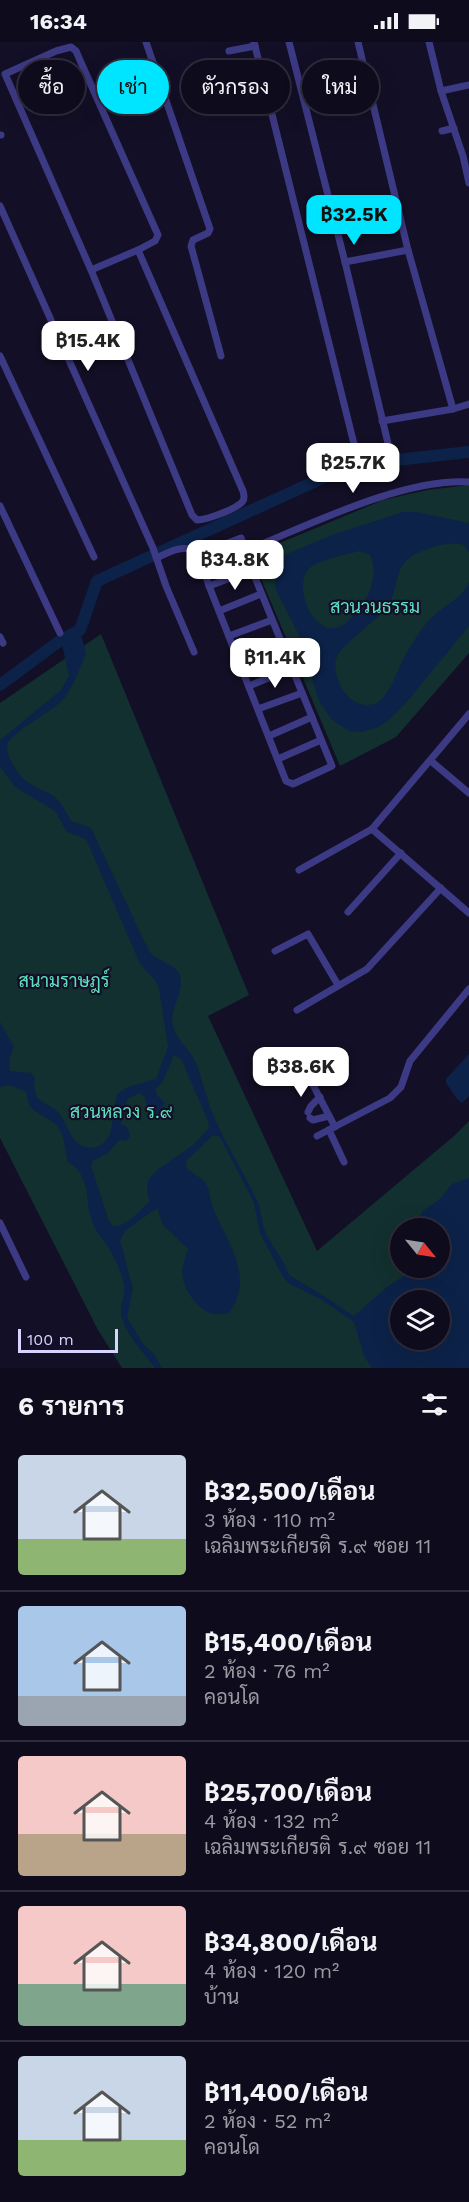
<!DOCTYPE html>
<html lang="th">
<meta charset="utf-8">
<style>
:root{--surface:#0e0b1c;--page:#171425;--text:#f1f3f6;--muted:#9b9ba3;--line:#2e2b3b;--accent:#00e5ff}
body{margin:0;font-family:"Work Sans",Sarabun,sans-serif;background:var(--page);color:var(--text);height:100vh;display:flex;flex-direction:column;font-size:22px;white-space:nowrap}
*{box-sizing:border-box;margin:0}
p{font-size:20px;color:var(--muted)}
.icon{flex:none;width:33px;height:33px;fill:none;stroke:currentColor;stroke-width:2;stroke-linecap:round;stroke-linejoin:round}
.map{position:relative;height:1326px;overflow:hidden}
.side{display:flex;flex-direction:column;background:var(--surface);flex:1}
.side>*{flex:none}
.banner{position:absolute;left:18px;top:18px;width:434px;height:54px;display:flex;gap:12px}
.needle{width:39px;rotate:120deg}
.controls{position:absolute;left:390px;top:1176px;display:grid;gap:12px}
.controls a{display:grid;place-items:center;width:60px;height:60px;border-radius:50%;background:var(--surface);box-shadow:0 6px 24px #0002,0 0 0 2px var(--line);font-size:30px}
.scale{position:absolute;left:18px;bottom:15px;width:100px;box-sizing:border-box;padding-left:6px;border:3px solid #d9d4ff;border-top:0;font-size:16px;line-height:21px;white-space:nowrap;color:#d9d4ff;-webkit-text-stroke:4px #130f26;paint-order:stroke}
.price{position:absolute;translate:-50% -51px;padding:0 14px;border-radius:12px;background:#fff;color:#222;font-size:20px;line-height:39px;filter:drop-shadow(0 2px 3px #0008)}
.price::after{content:'';position:absolute;left:50%;top:36px;width:18px;height:14px;margin-left:-9px;background:inherit;clip-path:polygon(0 0,100% 0,50% 100%)}
.price.active{background:var(--accent);color:#111}
ul{padding:0;list-style:none}
li{display:flex;align-items:center;gap:18px;height:150px;padding:0 18px}
li+li{border-top:2px solid var(--line)}
li span{display:grid;place-items:center;flex:none;width:168px;height:120px;border-radius:6px;color:#555}
li>.icon{margin-inline-start:auto}
span .icon{width:72px;height:72px;fill:#fffc;stroke-width:1}
li b{font-size:26px}
h2{display:flex;justify-content:space-between;align-items:center;height:72px;padding:0 18px;font-size:26px}
.chip{padding:0 21px;border-radius:27px;background:var(--surface);box-shadow:0 6px 24px #0002,0 0 0 2px var(--line);font-size:21px;line-height:54px}
.chip.active{background:var(--accent);color:#111}
.status{display:flex;justify-content:space-between;align-items:center;height:42px;padding:0 30px;background:var(--surface);direction:ltr}
.status svg{height:16px;fill:currentColor}
.map>svg:first-child{display:block}
</style>
<div class="status"><b>16:34</b><svg viewBox="0 0 49 12"><path d="M0 12V9h3v3zM5 12V6h3v6zM10 12V3h3v9zM15 12V0h3v12zM26 1h20v11H26zM47 4h2v5h-2z"/></svg></div>
<div class="map">
<svg width="469" height="1326" viewBox="0 0 469 1326">
<rect width="100%" height="100%" fill="#130f26"/>
<!-- green -->
<g fill="#12302f" fill-rule="evenodd">
<polygon points="469,443 469,611 396,695 340,724 251,513 383,458 427,448"/>
<path d="M 101,592 L 249,953 L 208,974 L 317,1209 L 454,1094 L 469,1079 L 469,1326 L 122,1326 L 98,1288 L 0,1096 L 0,661 ZM 400,1186 L 440,1186 L 440,1226 L 400,1226 ZM 400,1258 L 440,1258 L 440,1298 L 400,1298 Z"/>
</g>
<!-- water -->
<g fill="#0c2248" fill-rule="evenodd">
<path d="M 403,470 L 416,470 L 469,481 L 469,511 C 467,507 465,503 460,502 C 446,499 414,509 405,520 C 394,533 397,552 387,565 C 376,579 340,604 336,617 C 333,627 339,642 345,651 C 352,661 365,666 377,661 C 391,653 399,621 409,607 C 416,595 423,584 433,574 C 445,563 462,556 469,540 L 469,584 L 406,661 L 390,677 L 377,686 L 360,690 L 349,689 L 331,677 L 319,659 L 297,589 L 275,546 L 275,528 L 279,519 L 287,512 L 332,493 ZM 359,509 L 370,513 C 377,528 373,541 366,557 C 363,564 357,569 352,575 C 319,613 288,542 311,525 C 322,517 345,513 359,509 Z"/>
<path d="M 80,588 L 86,612 C 80,626 74,642 66,654 C 55,669 13,689 8,701 C 4,709 15,728 21,734 C 29,744 42,747 52,753 C 62,760 66,770 71,779 L 91,786 L 149,909 C 157,920 177,922 180,934 C 185,952 167,968 174,987 C 179,1001 190,1007 196,1021 C 203,1039 207,1059 215,1077 C 227,1105 244,1131 257,1158 C 262,1168 261,1180 265,1189 C 272,1205 284,1217 289,1233 L 324,1254 L 354,1274 L 387,1245 L 416,1226 L 440,1226 L 440,1186 L 416,1186 L 415,1184 L 423,1169 L 441,1156 L 452,1142 L 469,1136 L 469,1326 L 372,1326 L 364,1314 L 354,1280 L 322,1258 L 290,1242 L 283,1235 L 260,1191 L 254,1161 L 220,1095 L 213,1093 L 187,1118 L 186,1126 C 191,1130 200,1135 205,1140 C 211,1149 210,1162 215,1171 C 230,1204 254,1236 229,1271 C 224,1271 218,1273 214,1272 C 198,1269 183,1247 182,1231 C 182,1224 186,1215 188,1207 L 163,1183 L 157,1166 L 125,1189 L 120,1198 L 133,1247 L 127,1275 L 143,1302 L 154,1312 L 162,1326 L 155,1326 C 144,1311 127,1294 122,1276 C 118,1265 126,1255 124,1244 C 122,1231 115,1216 108,1205 C 103,1198 97,1191 93,1182 C 84,1161 92,1133 68,1120 C 64,1108 66,1095 57,1084 C 50,1075 36,1073 30,1064 C 28,1060 27,1054 26,1050 L 9,1043 L 0,1045 L 0,980 L 14,1005 L 9,1018 L 10,1029 L 32,1031 L 35,1037 L 34,1043 L 37,1056 C 43,1061 51,1064 57,1069 C 65,1077 67,1088 74,1097 C 84,1110 102,1108 109,1094 C 114,1081 113,1066 117,1052 L 128,1045 L 156,1037 L 168,1005 L 159,946 L 154,937 L 140,922 L 86,797 L 67,790 L 55,769 L 15,745 L 0,725 L 0,698 L 60,649 L 69,634 L 61,598 ZM 174,1013 L 181,1017 L 208,1079 L 209,1086 L 192,1104 L 156,1129 L 148,1138 L 147,1150 L 150,1159 C 140,1168 127,1185 113,1184 L 109,1179 L 91,1124 L 93,1119 L 108,1111 L 119,1098 L 125,1099 L 130,1096 L 128,1086 L 121,1082 L 123,1067 L 128,1057 L 139,1051 L 145,1055 L 148,1072 L 160,1071 L 165,1061 L 157,1053 L 155,1048 L 163,1039 ZM 400,1258 L 440,1258 L 440,1298 L 400,1298 Z"/>
<polygon points="469,1012 469,1054 462,1061 457,1057 446,1041 446,1037"/>
</g>
<g fill="none" stroke-linecap="round" stroke-linejoin="round">
<!-- river -->
<polyline stroke="#0c2248" stroke-width="12" points="0,643 61,598 80,588 97,539 351,423 469,410"/>
<!-- street -->
<g stroke="#3d3a85" stroke-width="7">
<polyline points="146,0 210,187 208,191 193,198 191,204 221,314"/>
<polyline points="254,0 357,414"/>
<polyline points="289,0 345,220 391,414"/>
<polyline points="358,0 408,208 453,367"/>
<polyline points="429,0 441,49 463,114 469,141"/>
<path d="M 71,5 L 76,9 L 79,16 L 158,193 L 155,199 L 138,208 L 243,449 C 244,453 245,455 243,459 C 237,467 206,478 197,478 L 192,473 L 91,228 L 5,32 L 56,9 Z"/>
<polyline points="229,9 255,4"/>
<polyline points="441,49 469,43"/>
<polyline points="442,89 454,86"/>
<polyline points="0,93 1,93"/>
<polyline points="0,164 153,506 166,544 194,610"/>
<polyline points="345,220 408,208"/>
<polyline points="91,228 138,208"/>
<polyline points="0,314 94,515"/>
<polyline points="382,379 453,367 469,362"/>
<polyline points="0,464 60,591"/>
<path d="M 245,509 C 307,484 402,436 469,440"/>
<path d="M 157,516 C 170,509 184,502 198,510 L 209,544 L 286,739 L 293,742 L 332,724 L 252,528 L 241,496 L 199,512"/>
<polyline points="209,544 252,528"/>
<polyline points="219,569 261,552"/>
<polyline points="229,594 272,578"/>
<polyline points="0,595 3,601"/>
<polyline points="238,617 282,602"/>
<polyline points="249,644 292,626"/>
<polyline points="258,667 302,651"/>
<polyline points="269,694 312,675"/>
<polyline points="278,717 321,698"/>
<polyline points="431,719 469,751"/>
<polyline points="372,787 469,871"/>
<polyline points="299,828 372,787 469,672"/>
<polyline points="348,870 401,811"/>
<polyline points="275,909 308,892 338,943"/>
<polyline points="297,968 367,927 441,846"/>
<polyline points="312,1041 335,1085"/>
<polyline points="308,1070 311,1064 320,1055"/>
<polyline points="310,1076 313,1078 329,1074"/>
<polyline points="329,1088 344,1120"/>
<polyline points="317,1094 390,1056 401,1045 410,1019 469,947"/>
<polyline points="0,1181 26,1235"/>
</g>
</g>
<g text-anchor="middle" dominant-baseline="central" stroke-width="4.5" stroke-linejoin="round" paint-order="stroke">
<!-- park labels -->
<g font-size="18" fill="#5fe0c0" stroke="#130f26">
<text x="375" y="564">สวนวนธรรม</text>
<text x="64" y="938">สนามราษฎร์</text>
<text x="121" y="1069">สวนหลวง ร.๙</text>
</g>
</g>
</svg>
<div class="controls">
<a><svg class="needle" viewBox="-14 -14 28 28"><path d="M0-13l5 13h-10z" fill="#e53935"/><path d="M0 13l5-13h-10z" fill="#9b9ba3"/></svg></a>
<a><svg class="icon" aria-label="layers" viewBox="0 0 24 24"><path d="M12 4l9 5-9 5-9-5zM3 14l9 5 9-5"/></svg></a>
</div>
<div class="scale">100 m</div>
<b class="price active" style="left:354px;top:204px">฿32.5K</b>
<b class="price" style="left:88px;top:330px">฿15.4K</b>
<b class="price" style="left:353px;top:452px">฿25.7K</b>
<b class="price" style="left:235px;top:549px">฿34.8K</b>
<b class="price" style="left:275px;top:647px">฿11.4K</b>
<b class="price" style="left:301px;top:1056px">฿38.6K</b>
<div class="banner">
<a class="chip">ซื้อ</a>
<a class="chip active">เช่า</a>
<a class="chip">ตัวกรอง</a>
<a class="chip">ใหม่</a>
</div>
</div>
<section class="side">
<h2>6 รายการ<svg class="icon" aria-label="filters" viewBox="0 0 24 24"><path d="M4 7h16M4 17h16"/><circle cx="9" cy="7" r="2"/><circle cx="15" cy="17" r="2"/></svg></h2>
<ul>
<li><span style="background:linear-gradient(#c9d6e8 70%,#8fb573 0)"><svg class="icon" aria-label="home" viewBox="0 0 24 24"><path d="M3 11l9-7 9 7M6 9v11h12V9"/></svg></span><div><b>฿32,500/เดือน</b><p>3 ห้อง · 110 m²</p><p>เฉลิมพระเกียรติ ร.๙ ซอย 11</p></div></li>
<li><span style="background:linear-gradient(#a9c7e8 75%,#9aa5b1 0)"><svg class="icon" aria-label="home" viewBox="0 0 24 24"><path d="M3 11l9-7 9 7M6 9v11h12V9"/></svg></span><div><b>฿15,400/เดือน</b><p>2 ห้อง · 76 m²</p><p>คอนโด</p></div></li>
<li><span style="background:linear-gradient(#f6c9c9 65%,#b9a48a 0)"><svg class="icon" aria-label="home" viewBox="0 0 24 24"><path d="M3 11l9-7 9 7M6 9v11h12V9"/></svg></span><div><b>฿25,700/เดือน</b><p>4 ห้อง · 132 m²</p><p>เฉลิมพระเกียรติ ร.๙ ซอย 11</p></div></li>
<li><span style="background:linear-gradient(#f6c9c9 65%,#7fa58c 0)"><svg class="icon" aria-label="home" viewBox="0 0 24 24"><path d="M3 11l9-7 9 7M6 9v11h12V9"/></svg></span><div><b>฿34,800/เดือน</b><p>4 ห้อง · 120 m²</p><p>บ้าน</p></div></li>
<li><span style="background:linear-gradient(#c9d6e8 70%,#8fb573 0)"><svg class="icon" aria-label="home" viewBox="0 0 24 24"><path d="M3 11l9-7 9 7M6 9v11h12V9"/></svg></span><div><b>฿11,400/เดือน</b><p>2 ห้อง · 52 m²</p><p>คอนโด</p></div></li>
</ul>
</section>
